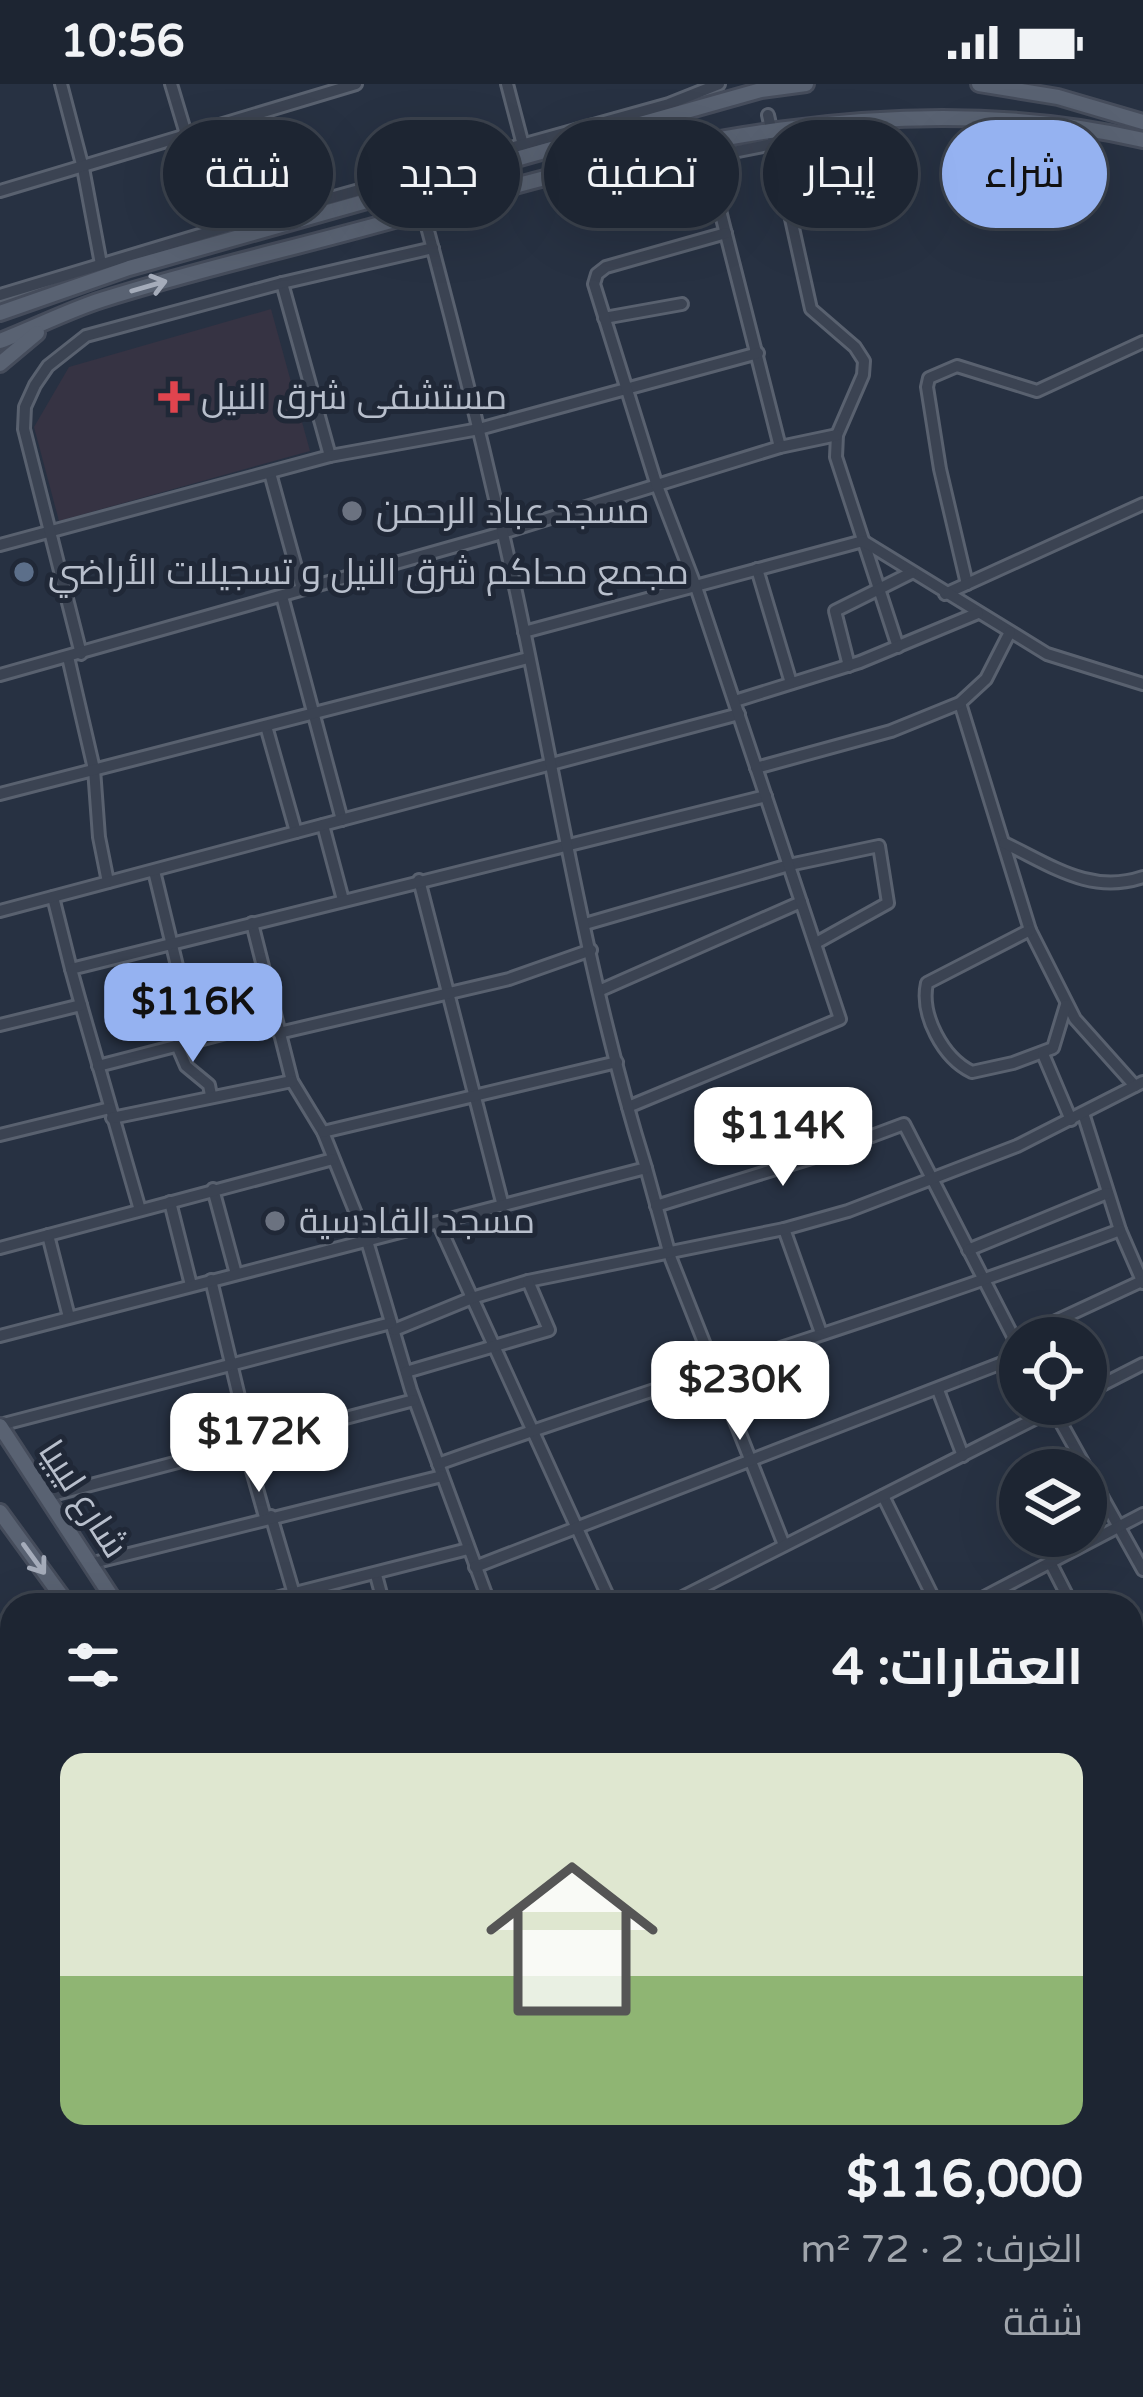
<!DOCTYPE html>
<html lang="ar">
<meta charset="utf-8">
<style>
:root{--surface:#1d2532;--page:#252d3a;--text:#f1f3f6;--muted:#a0a5ac;--line:#3b424d;--accent:#95b2f1}
body{margin:0;font-family:"Varela Round",Cairo,sans-serif;background:var(--page);color:var(--text);direction:rtl;height:100vh;display:flex;flex-direction:column;font-size:45px;white-space:nowrap}
*{box-sizing:border-box;margin:0}
p{font-size:39px;color:var(--muted)}
.icon{flex:none;width:66px;height:66px;fill:none;stroke:currentColor;stroke-width:2;stroke-linecap:round;stroke-linejoin:round}
.map{position:relative;flex:1;overflow:hidden;direction:ltr}
.drawer{position:absolute;left:0px;top:1509px;width:1143px;height:804px;display:flex;flex-direction:column;background:var(--surface);border-radius:36px 36px 0 0;box-shadow:0 12px 48px #0002,0 0 0 3px var(--line);direction:rtl}
.drawer>*{flex:none}
.banner{position:absolute;left:36px;top:36px;width:1071px;height:108px;direction:rtl;display:flex;gap:24px}
.controls{position:absolute;left:999px;top:1233px;display:grid;gap:24px}
.controls a{display:grid;place-items:center;width:108px;height:108px;border-radius:50%;background:var(--surface);box-shadow:0 12px 48px #0002,0 0 0 3px var(--line);font-size:60px}
.price{position:absolute;translate:-50% -102px;padding:0 27px;border-radius:24px;background:#fff;color:#222;font-size:39px;line-height:78px;filter:drop-shadow(0 3px 6px #0008)}
.price::after{content:'';position:absolute;left:50%;top:72px;width:36px;height:27px;margin-left:-18px;background:inherit;clip-path:polygon(0 0,100% 0,50% 100%)}
.price.current{background:var(--accent);color:#111}
ul{padding:0;list-style:none}
li{display:grid;align-content:center;gap:24px;height:636px;padding:0 60px}
li+li{border-top:3px solid var(--line)}
li span{display:grid;place-items:center;height:372px;border-radius:24px;color:#555}
li>.icon{margin-inline-start:auto}
span .icon{width:216px;height:216px;fill:#fffc;stroke-width:1}
li b{font-size:51px}
h2{display:flex;justify-content:space-between;align-items:center;height:144px;padding:0 60px;font-size:51px}
.pill{padding:0 42px;border-radius:54px;background:var(--surface);box-shadow:0 12px 48px #0002,0 0 0 3px var(--line);font-size:42px;line-height:108px}
.pill.current{background:var(--accent);color:#111}
.status{display:flex;justify-content:space-between;align-items:center;height:84px;padding:0 60px;background:var(--surface);direction:ltr}
.status svg{height:33px;fill:currentColor}
.map>svg:first-child{display:block}
</style>
<div class="status"><b>10:56</b><svg viewBox="0 0 49 12"><path d="M0 12V9h3v3zM5 12V6h3v6zM10 12V3h3v9zM15 12V0h3v12zM26 1h20v11H26zM47 4h2v5h-2z"/></svg></div>
<div class="map">
<svg width="1143" height="2313" viewBox="0 0 1143 2313">
<rect width="100%" height="100%" fill="#273142"/>
<!-- medical -->
<polygon fill="#363343" points="271,225 310,367 59,437 34,343 69,283"/>
<g fill="none" stroke-linecap="round" stroke-linejoin="round">
<!-- minor casing -->
<g stroke="#59616f" stroke-width="16">
<g id="minor">
<polyline points="61,0 83,84 101,180"/>
<polyline points="171,0 186,50"/>
<polyline points="507,0 523,61"/>
<polyline points="768,31 811,225 855,263 864,277 863,291 837,351 836,373 898,563"/>
<polyline points="193,48 226,143"/>
<polyline points="773,60 718,71 709,83 780,363"/>
<polyline points="0,107 356,0"/>
<polyline points="282,199 330,372"/>
<polyline points="0,211 226,143 669,20 719,0"/>
<polyline points="604,234 682,220"/>
<polyline points="270,389 302,505"/>
<polyline points="0,461 330,372 479,345 758,269"/>
<polyline points="757,485 791,599"/>
<polyline points="967,500 940,385 927,303 929,294 957,282 1037,307 1143,258"/>
<polyline points="945,510 1143,420"/>
<polyline points="282,512 342,736"/>
<polyline points="524,548 863,457 1047,570 1143,600"/>
<polyline points="81,570 24,345 25,323 35,301 48,282 86,252 282,199 433,164"/>
<polyline points="68,573 94,685 99,753 108,798"/>
<polyline points="849,582 835,527 911,489"/>
<polyline points="0,591 502,449 780,363 837,351"/>
<polyline points="735,617 860,578 978,529"/>
<polyline points="960,619 1030,846 1075,935 1135,1002"/>
<polyline points="266,642 296,748"/>
<polyline points="756,684 891,647 960,619 986,595 1010,548"/>
<polyline points="0,710 528,574"/>
<polyline points="323,741 343,816"/>
<path d="M 1004,759 C 1051,781 1090,811 1143,793"/>
<polyline points="154,787 195,956"/>
<polyline points="419,796 503,1122"/>
<polyline points="53,813 71,885"/>
<polyline points="0,827 739,630"/>
<polyline points="252,839 292,997 323,1048 367,1157 411,1306 490,1521"/>
<polyline points="585,840 789,781 879,762 888,819 816,859"/>
<path d="M 1030,846 L 927,899 C 920,931 943,974 972,988 L 1013,979 L 1053,964 L 1066,921"/>
<polyline points="601,906 801,818"/>
<polyline points="81,921 140,1126"/>
<polyline points="0,941 81,921 71,885 766,712"/>
<polyline points="279,949 509,895 591,866"/>
<polyline points="177,961 186,982 209,1001 211,1011"/>
<polyline points="1043,970 1071,1036"/>
<polyline points="98,982 276,936"/>
<polyline points="628,1023 840,935 696,503 656,399 594,200 597,190 606,183 726,149"/>
<polyline points="1083,1029 1120,1146 1143,1199"/>
<polyline points="112,1034 292,997"/>
<polyline points="323,1048 617,978"/>
<polyline points="0,1051 110,1024"/>
<polyline points="646,1084 671,1175 784,1461"/>
<polyline points="213,1105 236,1190"/>
<polyline points="170,1118 191,1201"/>
<polyline points="656,1122 821,1071 904,1040 1020,1266"/>
<polyline points="438,1139 612,1521"/>
<polyline points="784,1145 821,1249"/>
<polyline points="48,1151 69,1233"/>
<polyline points="0,1164 333,1075"/>
<polyline points="968,1166 1107,1109"/>
<polyline points="211,1196 248,1350 247,1369 265,1433"/>
<polyline points="394,1246 472,1214 528,1197 784,1145 848,1127 1017,1062 1143,998"/>
<path d="M 0,1252 L 646,1084 C 587,896 557,699 516,508 C 488,380 457,254 423,128"/>
<polyline points="1015,1256 1142,1197"/>
<polyline points="406,1288 549,1246 528,1197"/>
<polyline points="938,1306 963,1372"/>
<polyline points="1086,1309 1143,1280"/>
<polyline points="1051,1321 1143,1486"/>
<polyline points="0,1341 391,1239"/>
<path d="M 438,1380 C 664,1299 895,1231 1120,1146"/>
<polyline points="883,1412 937,1521"/>
<polyline points="45,1413 414,1316"/>
<polyline points="271,1432 294,1510"/>
<polyline points="1050,1478 1072,1521"/>
<polyline points="89,1480 442,1392"/>
<polyline points="475,1483 1020,1272"/>
<polyline points="376,1491 384,1521"/>
<polyline points="248,1521 468,1465"/>
<polyline points="667,1521 1064,1320"/>
<polyline points="969,1521 1143,1430"/>
<polyline points="0,1560 12,1569"/>
<polyline points="0,1609 12,1611"/>
<polyline points="1131,1633 1143,1656"/>
<polyline points="0,1636 12,1627"/>
<polyline points="0,1723 12,1731"/>
<polyline points="0,1763 12,1747"/>
<polyline points="0,1804 12,1814"/>
<polyline points="0,1857 12,1850"/>
<polyline points="1131,1887 1143,1879"/>
<polyline points="0,1914 12,1907"/>
<polyline points="1131,1972 1143,1990"/>
<polyline points="1131,2006 1143,2000"/>
<polyline points="0,2008 12,2004"/>
<polyline points="0,2106 12,2104"/>
<polyline points="0,2151 12,2150"/>
<polyline points="0,2226 12,2225"/>
<polyline points="0,2299 12,2296"/>
<polyline points="62,2301 64,2313"/>
<polyline points="320,2301 322,2313"/>
<polyline points="825,2301 838,2313"/>
<polyline points="1040,2301 1052,2313"/>
<polyline points="209,2313 209,2301"/>
<polyline points="467,2313 470,2301"/>
<polyline points="506,2313 532,2311"/>
<polyline points="703,2313 721,2301"/>
<polyline points="915,2313 935,2301"/>
</g>
</g>
<!-- major casing -->
<g stroke="#454c5b" stroke-width="20">
<g id="major">
<polyline points="979,0 1058,13 1143,38"/>
<polyline points="0,229 129,184 761,6 806,0"/>
<path d="M 0,257 C 34,244 67,227 101,216 C 208,182 318,159 426,127 C 656,60 906,0 1143,56"/>
<polyline points="0,280 37,249"/>
<polyline points="0,1342 117,1521"/>
<polyline points="0,1428 68,1521"/>
<polyline points="632,2301 641,2313"/>
<polyline points="670,2301 681,2313"/>
</g>
</g>
<!-- minor -->
<use href="#minor" stroke="#3b4352" stroke-width="10"/>
<!-- major -->
<use href="#major" stroke="#596272" stroke-width="14"/>
</g>
<!-- one-way arrows -->
<defs><path id="oneway-shaft" d="M-6 0H5M1.5-3L5.5 0L1.5 3" fill="none" stroke-width="1.6" stroke-linecap="round" stroke-linejoin="round" transform="scale(3)"/></defs>
<g stroke="#a5acba">
<use href="#oneway-shaft" transform="translate(149 202) rotate(-16)"/>
<use href="#oneway-shaft" transform="translate(34 1475) rotate(54)"/>
</g>
<!-- markers -->
<path fill="#e0444e" stroke="#202837" stroke-width="4.5" d="M168 295h12v12h12v12h-12v12h-12v-12h-12v-12h12z"/>
<g fill="#6b7280" stroke="#202837" stroke-width="4.5">
<circle cx="352" cy="427" r="12"/>
<circle cx="275" cy="1137" r="12"/>
</g>
<circle fill="#5c6f8a" stroke="#202837" stroke-width="4.5" cx="24" cy="488" r="12"/>
<g text-anchor="middle" dominant-baseline="central" stroke-width="10" stroke-linejoin="round" paint-order="stroke">
<!-- poi labels -->
<g font-size="36" fill="#b8bfcc" stroke="#202837" text-anchor="start">
<text x="201" y="313">مستشفى شرق النيل</text>
<text x="376" y="427">مسجد عباد الرحمن</text>
<text x="48" y="488">مجمع محاكم شرق النيل و تسجيلات الأراضي</text>
<text x="299" y="1137">مسجد القادسية</text>
</g>
<!-- street labels -->
<g font-size="36" fill="#b8bfcc" stroke="#202837">
<text transform="translate(83 1415) rotate(57)">شارع ليبيا</text>
</g>
</g>
</svg>
<div class="controls">
<a><svg class="icon" aria-label="locate" viewBox="0 0 24 24"><circle cx="12" cy="12" r="6"/><path d="M12 2v4M12 18v4M2 12h4M18 12h4"/></svg></a>
<a><svg class="icon" aria-label="layers" viewBox="0 0 24 24"><path d="M12 4l9 5-9 5-9-5zM3 14l9 5 9-5"/></svg></a>
</div>
<b class="price current" style="left:193px;top:981px">$116K</b>
<b class="price" style="left:783px;top:1105px">$114K</b>
<b class="price" style="left:740px;top:1359px">$230K</b>
<b class="price" style="left:259px;top:1411px">$172K</b>
<div class="banner">
<a class="pill current">شراء</a>
<a class="pill">إيجار</a>
<a class="pill">تصفية</a>
<a class="pill">جديد</a>
<a class="pill">شقة</a>
</div>
<section class="drawer">
<h2>العقارات: 4<svg class="icon" aria-label="filters" viewBox="0 0 24 24"><path d="M4 7h16M4 17h16"/><circle cx="9" cy="7" r="2"/><circle cx="15" cy="17" r="2"/></svg></h2>
<ul>
<li><span style="background:linear-gradient(#dfe7d0 60%,#8fb573 0)"><svg class="icon" aria-label="home" viewBox="0 0 24 24"><path d="M3 11l9-7 9 7M6 9v11h12V9"/></svg></span><div><b>$116,000</b><p>الغرف: 2 · 72 m²</p><p>شقة</p></div></li>
</ul>
</section>
</div>
